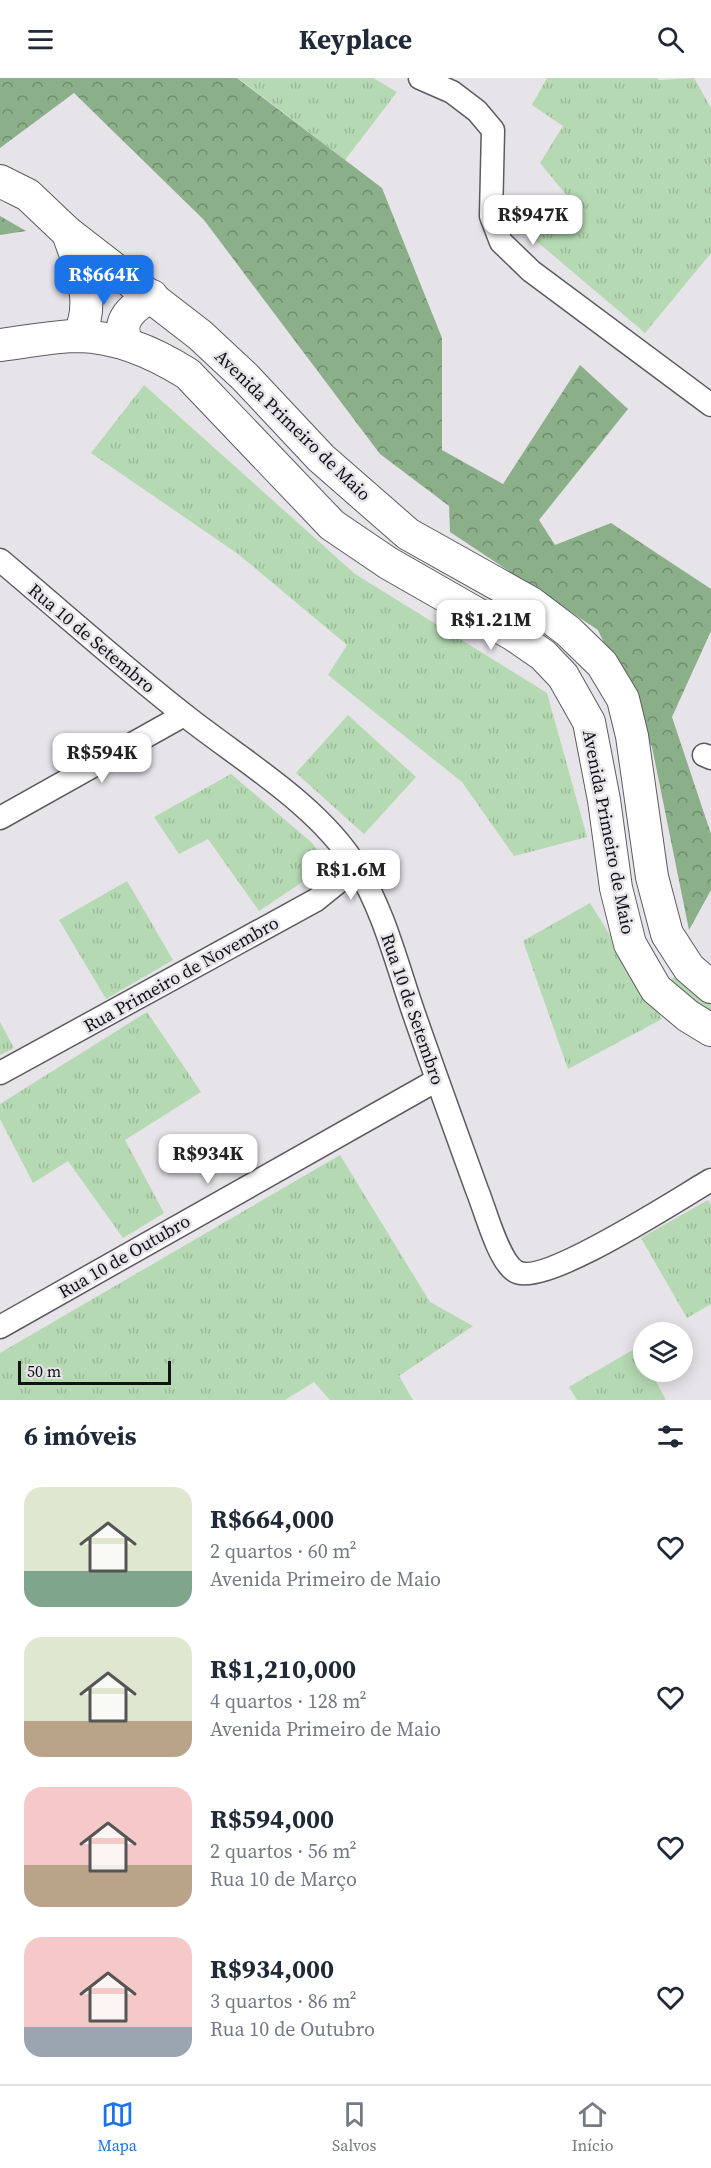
<!DOCTYPE html>
<html lang="pt">
<meta charset="utf-8">
<style>
:root{--surface:#fff;--page:#f6f6f7;--text:#1f2937;--muted:#747a83;--line:#e0e1e3;--accent:#1a73e8}
body{margin:0;font-family:"Source Serif 4",serif;background:var(--page);color:var(--text);height:100vh;display:flex;flex-direction:column;font-size:22px;white-space:nowrap}
*{box-sizing:border-box;margin:0}
p{font-size:20px;color:var(--muted)}
.icon{flex:none;width:33px;height:33px;fill:none;stroke:currentColor;stroke-width:2;stroke-linecap:round;stroke-linejoin:round}
.map{position:relative;height:1322px;overflow:hidden}
.drawer{display:flex;flex-direction:column;background:var(--surface);flex:1}
.drawer>*{flex:none}
.buttons{position:absolute;left:633px;top:1244px;display:grid;gap:12px}
.buttons a{display:grid;place-items:center;width:60px;height:60px;border-radius:50%;background:var(--surface);box-shadow:0 3px 15px #0003;font-size:30px}
.scale{position:absolute;left:18px;bottom:15px;width:153px;box-sizing:border-box;padding-left:6px;border:3px solid #121213;border-top:0;font-size:16px;line-height:21px;white-space:nowrap;color:#121213;-webkit-text-stroke:4px #e6e3e9;paint-order:stroke}
.price{position:absolute;translate:-50% -51px;padding:0 14px;border-radius:12px;background:#fff;color:#222;font-size:20px;line-height:39px;filter:drop-shadow(0 2px 3px #0008)}
.price::after{content:'';position:absolute;left:50%;top:36px;width:18px;height:14px;margin-left:-9px;background:inherit;clip-path:polygon(0 0,100% 0,50% 100%)}
.price.active{background:var(--accent);color:#fff}
ul{padding:0;list-style:none}
li{display:flex;align-items:center;gap:18px;height:150px;padding:0 24px}
li span{display:grid;place-items:center;flex:none;width:168px;height:120px;border-radius:18px;color:#555}
li>.icon{margin-inline-start:auto}
span .icon{width:72px;height:72px;fill:#fffc;stroke-width:1}
li b{font-size:26px}
h2{display:flex;justify-content:space-between;align-items:center;height:72px;padding:0 24px;font-size:26px}
header{display:flex;justify-content:space-between;align-items:center;height:78px;padding:0 24px;background:var(--surface);font-size:27px;font-weight:700}
.tab-bar{display:flex;justify-content:space-around;align-items:center;height:84px;border-top:2px solid var(--line);background:var(--surface);font-size:16px;color:var(--muted)}
.tab-bar a{display:grid;justify-items:center;gap:3px}
.tab-bar .active{color:var(--accent)}
.map>svg:first-child{display:block}
</style>
<header><svg class="icon" aria-label="menu" viewBox="0 0 24 24"><path d="M4 6h16M4 12h16M4 18h16"/></svg>Keyplace<svg class="icon" aria-label="search" viewBox="0 0 24 24"><circle cx="10" cy="10" r="6"/><path d="M15 15l6 6"/></svg></header>
<div class="map">
<svg width="711" height="1322" viewBox="0 0 711 1322">
<defs>
<pattern id="grass-tufts" width="24" height="20" patternUnits="userSpaceOnUse" patternTransform="scale(1.5)"><rect width="24" height="20" fill="#b5d9b3"/><path d="M3 7l-1-3M5 7V3M7 7l1-3M15 17l-1-3M17 17v-4M19 17l1-3" fill="none" stroke="#9bb999"/></pattern>
<pattern id="forest-crowns" width="20" height="18" patternUnits="userSpaceOnUse" patternTransform="scale(1.5)"><rect width="20" height="18" fill="#8baf89"/><path d="M2 6a3 3 0 1 1 6 0M12 15a3 3 0 1 1 6 0" fill="none" stroke="#708d6f"/></pattern>
</defs>
<rect width="100%" height="100%" fill="#e6e3e9"/>
<!-- grass -->
<g fill="url(#grass-tufts)">
<polygon points="238,0 373,0 397,14 345,82"/>
<polygon points="547,0 657,0 659,2 694,0 711,30 711,175 645,255 535,162 568,119 540,85 563,48 532,27"/>
<polygon points="144,307 355,496 547,615 587,759 514,778 462,704 328,597 347,567 238,476 91,375"/>
<polygon points="348,637 416,699 364,756 296,695"/>
<polygon points="231,696 311,764 329,786 259,833 208,761 179,776 154,739"/>
<polygon points="127,803 173,882 106,921 59,842"/>
<polygon points="590,825 662,941 568,991 523,863"/>
<polygon points="674,899 711,922 711,947 665,909"/>
<polygon points="147,934 201,1014 125,1062 164,1135 123,1160 68,1083 33,1105 0,1041 0,1026"/>
<polygon points="0,944 14,970 0,977"/>
<polygon points="340,1077 430,1224 473,1248 399,1298 413,1322 330,1322 314,1304 285,1322 0,1322 0,1275"/>
<polygon points="708,1122 711,1127 711,1226 687,1240 641,1160"/>
<polygon points="636,1270 643,1283 644,1293 650,1293 666,1322 577,1322 569,1309"/>
</g>
<!-- forest -->
<g fill="url(#forest-crowns)">
<polygon points="0,0 237,0 382,110 442,260 442,372 503,406 580,287 628,331 539,442 555,467 611,445 711,511 711,553 672,639 711,756 711,812 689,852 652,669 598,552 450,454 449,428 380,376 204,142 74,15 0,70"/>
<polygon points="0,138 26,153 0,157"/>
</g>
<g fill="none" stroke-linecap="round" stroke-linejoin="round">
<!-- street casing -->
<g stroke="#5d5b60" stroke-width="25">
<g id="street">
<polyline points="420,0 452,14 477,33 493,52 491,138 501,164 531,193 711,327"/>
<path d="M 0,482 C 62,534 123,589 187,639 C 243,683 318,727 356,788 C 383,831 396,883 412,930 C 433,991 455,1051 477,1112 C 485,1131 498,1182 515,1193 C 542,1211 681,1119 711,1102"/>
<polyline points="704,677 711,680"/>
<polyline points="0,740 184,637"/>
<polyline points="0,995 316,822 357,789"/>
<polyline points="0,1249 437,1002"/>
</g>
</g>
<!-- secondary casing -->
<g stroke="#5d5b60" stroke-width="34">
<g id="secondary">
<polyline points="0,103 28,117 68,155 200,257 245,299 321,380 408,456 531,525 568,553 602,586 623,621 632,658 652,799 667,856 689,890 711,909"/>
<path d="M 68,155 C 80,190 96,222 79,258"/>
<path d="M 127,265 C 115,242 134,228 152,218"/>
<path d="M 0,267 C 26,264 53,258 79,258 C 119,259 155,275 188,296 L 332,447 L 388,485 L 514,557 L 543,577 L 563,598 L 589,644 L 604,722 L 616,810 L 630,866 L 656,911 L 688,938 L 711,952"/>
</g>
</g>
<!-- street -->
<use href="#street" stroke="#fff" stroke-width="22"/>
<!-- secondary -->
<use href="#secondary" stroke="#fff" stroke-width="32"/>
</g>
<g text-anchor="middle" dominant-baseline="central" stroke-width="5" stroke-linejoin="round" paint-order="stroke">
<!-- street labels -->
<g font-size="18" fill="#121213" stroke="#e6e3e9">
<text transform="translate(293 347) rotate(44)">Avenida Primeiro de Maio</text>
<text transform="translate(92 560) rotate(40)">Rua 10 de Setembro</text>
<text transform="translate(609 754) rotate(79)">Avenida Primeiro de Maio</text>
<text transform="translate(181 896) rotate(-29)">Rua Primeiro de Novembro</text>
<text transform="translate(413 931) rotate(71)">Rua 10 de Setembro</text>
<text transform="translate(124 1178) rotate(-30)">Rua 10 de Outubro</text>
</g>
</g>
</svg>
<div class="buttons">
<a><svg class="icon" aria-label="layers" viewBox="0 0 24 24"><path d="M12 4l9 5-9 5-9-5zM3 14l9 5 9-5"/></svg></a>
</div>
<div class="scale">50 m</div>
<b class="price" style="left:533px;top:168px">R$947K</b>
<b class="price active" style="left:104px;top:228px">R$664K</b>
<b class="price" style="left:491px;top:573px">R$1.21M</b>
<b class="price" style="left:102px;top:706px">R$594K</b>
<b class="price" style="left:351px;top:823px">R$1.6M</b>
<b class="price" style="left:208px;top:1107px">R$934K</b>
</div>
<section class="drawer">
<h2>6 imóveis<svg class="icon" aria-label="filters" viewBox="0 0 24 24"><path d="M4 7h16M4 17h16"/><circle cx="9" cy="7" r="2"/><circle cx="15" cy="17" r="2"/></svg></h2>
<ul>
<li><span style="background:linear-gradient(#dfe7d0 70%,#7fa58c 0)"><svg class="icon" aria-label="home" viewBox="0 0 24 24"><path d="M3 11l9-7 9 7M6 9v11h12V9"/></svg></span><div><b>R$664,000</b><p>2 quartos · 60 m²</p><p>Avenida Primeiro de Maio</p></div><svg class="icon" aria-label="heart" viewBox="0 0 24 24"><path d="M12 20l-8-8c-3-5 5-10 8-4 3-6 11-1 8 4z"/></svg></li>
<li><span style="background:linear-gradient(#dfe7d0 70%,#b9a48a 0)"><svg class="icon" aria-label="home" viewBox="0 0 24 24"><path d="M3 11l9-7 9 7M6 9v11h12V9"/></svg></span><div><b>R$1,210,000</b><p>4 quartos · 128 m²</p><p>Avenida Primeiro de Maio</p></div><svg class="icon" aria-label="heart" viewBox="0 0 24 24"><path d="M12 20l-8-8c-3-5 5-10 8-4 3-6 11-1 8 4z"/></svg></li>
<li><span style="background:linear-gradient(#f6c9c9 65%,#b9a48a 0)"><svg class="icon" aria-label="home" viewBox="0 0 24 24"><path d="M3 11l9-7 9 7M6 9v11h12V9"/></svg></span><div><b>R$594,000</b><p>2 quartos · 56 m²</p><p>Rua 10 de Março</p></div><svg class="icon" aria-label="heart" viewBox="0 0 24 24"><path d="M12 20l-8-8c-3-5 5-10 8-4 3-6 11-1 8 4z"/></svg></li>
<li><span style="background:linear-gradient(#f6c9c9 75%,#9aa5b1 0)"><svg class="icon" aria-label="home" viewBox="0 0 24 24"><path d="M3 11l9-7 9 7M6 9v11h12V9"/></svg></span><div><b>R$934,000</b><p>3 quartos · 86 m²</p><p>Rua 10 de Outubro</p></div><svg class="icon" aria-label="heart" viewBox="0 0 24 24"><path d="M12 20l-8-8c-3-5 5-10 8-4 3-6 11-1 8 4z"/></svg></li>
</ul>
</section>
<nav class="tab-bar">
<a class="active"><svg class="icon" aria-label="map" viewBox="0 0 24 24"><path d="M3 6l6-2 6 2 6-2v14l-6 2-6-2-6 2zM9 4v14M15 6v14"/></svg>Mapa</a>
<a><svg class="icon" aria-label="saved" viewBox="0 0 24 24"><path d="M7 4h10v16l-5-4-5 4z"/></svg>Salvos</a>
<a><svg class="icon" aria-label="home" viewBox="0 0 24 24"><path d="M3 11l9-7 9 7M6 9v11h12V9"/></svg>Início</a>
</nav>
